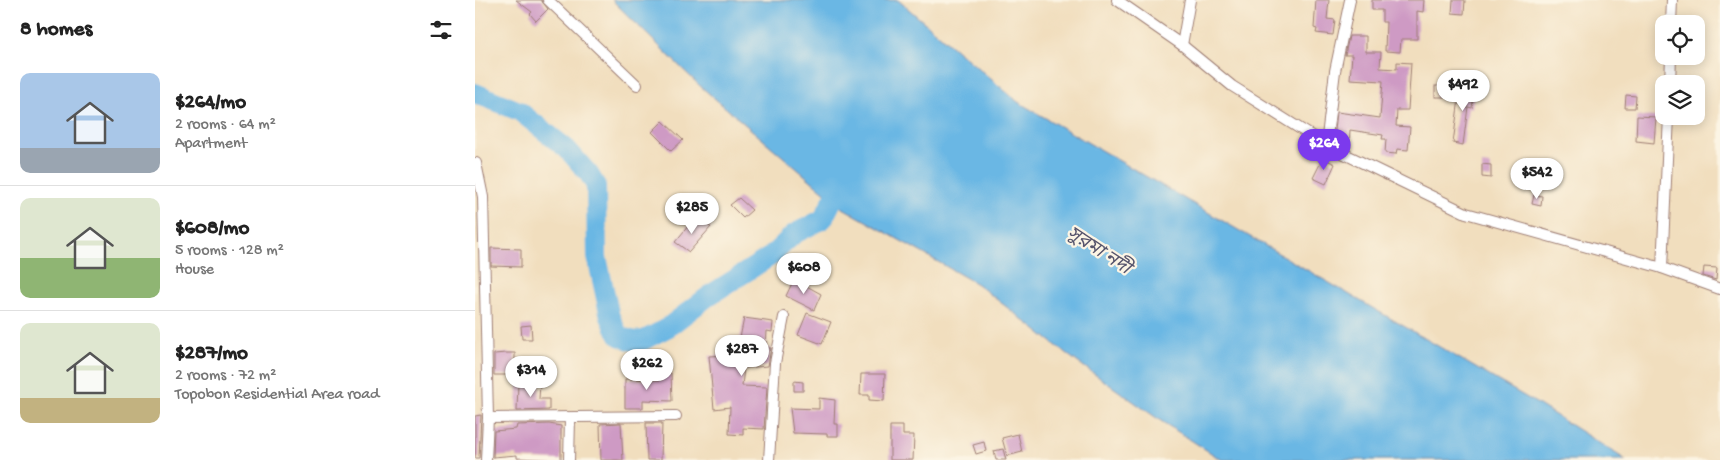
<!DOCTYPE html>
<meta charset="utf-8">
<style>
:root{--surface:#fff;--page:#f6f6f6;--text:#222;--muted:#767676;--line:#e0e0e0;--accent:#7c3aed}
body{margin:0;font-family:"Gochi Hand","Noto Sans Bengali",sans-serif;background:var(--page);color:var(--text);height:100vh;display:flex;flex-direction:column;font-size:19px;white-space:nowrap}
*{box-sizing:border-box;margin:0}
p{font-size:16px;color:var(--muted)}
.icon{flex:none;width:28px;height:28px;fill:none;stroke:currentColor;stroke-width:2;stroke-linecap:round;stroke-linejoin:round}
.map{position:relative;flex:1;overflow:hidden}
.panel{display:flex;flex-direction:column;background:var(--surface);width:475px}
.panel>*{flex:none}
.buttons{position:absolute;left:1180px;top:15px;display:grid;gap:10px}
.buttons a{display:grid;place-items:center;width:50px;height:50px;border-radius:10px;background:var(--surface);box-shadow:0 2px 12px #0003;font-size:25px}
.price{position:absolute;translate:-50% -42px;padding:0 11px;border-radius:18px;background:#fff;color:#222;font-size:16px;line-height:32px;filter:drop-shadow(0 1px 2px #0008)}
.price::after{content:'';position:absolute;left:50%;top:30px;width:15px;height:11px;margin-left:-8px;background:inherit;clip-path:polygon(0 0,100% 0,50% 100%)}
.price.selected{background:var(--accent);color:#fff}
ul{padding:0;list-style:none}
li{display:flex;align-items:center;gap:15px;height:125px;padding:0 20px}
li+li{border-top:1px solid var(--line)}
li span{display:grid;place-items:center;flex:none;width:140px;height:100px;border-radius:10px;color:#555}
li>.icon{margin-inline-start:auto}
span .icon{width:60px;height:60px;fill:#fffc;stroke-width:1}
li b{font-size:21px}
h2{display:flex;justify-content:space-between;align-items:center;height:60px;padding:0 20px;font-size:21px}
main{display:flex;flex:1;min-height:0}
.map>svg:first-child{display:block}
</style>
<main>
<section class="panel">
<h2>8 homes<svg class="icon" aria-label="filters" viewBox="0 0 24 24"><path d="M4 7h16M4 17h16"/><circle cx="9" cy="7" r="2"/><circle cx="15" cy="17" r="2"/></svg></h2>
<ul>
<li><span style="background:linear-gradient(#a9c7e8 75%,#9aa5b1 0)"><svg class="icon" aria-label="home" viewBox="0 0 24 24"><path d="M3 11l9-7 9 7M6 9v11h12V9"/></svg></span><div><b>$264/mo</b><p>2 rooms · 64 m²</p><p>Apartment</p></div></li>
<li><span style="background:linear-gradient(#dfe7d0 60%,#8fb573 0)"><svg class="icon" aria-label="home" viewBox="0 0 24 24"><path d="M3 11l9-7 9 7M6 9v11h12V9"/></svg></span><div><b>$608/mo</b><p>5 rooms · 128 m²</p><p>House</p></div></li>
<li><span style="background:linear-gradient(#dfe7d0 75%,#c2b280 0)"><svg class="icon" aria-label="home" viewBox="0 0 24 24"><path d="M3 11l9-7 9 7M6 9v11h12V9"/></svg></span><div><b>$287/mo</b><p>2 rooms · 72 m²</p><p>Topobon Residential Area road</p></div></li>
</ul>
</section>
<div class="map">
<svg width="1245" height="460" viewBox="0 0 1245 460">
<rect width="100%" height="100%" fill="#fcf5e5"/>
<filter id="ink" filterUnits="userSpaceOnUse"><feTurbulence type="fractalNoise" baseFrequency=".02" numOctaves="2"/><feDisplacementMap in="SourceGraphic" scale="10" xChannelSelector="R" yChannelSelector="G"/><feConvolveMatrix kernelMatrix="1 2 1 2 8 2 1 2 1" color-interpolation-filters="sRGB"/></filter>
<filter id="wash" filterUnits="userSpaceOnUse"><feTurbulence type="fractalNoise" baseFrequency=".0096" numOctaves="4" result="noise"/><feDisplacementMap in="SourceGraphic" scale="20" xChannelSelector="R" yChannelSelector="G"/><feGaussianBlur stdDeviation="1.12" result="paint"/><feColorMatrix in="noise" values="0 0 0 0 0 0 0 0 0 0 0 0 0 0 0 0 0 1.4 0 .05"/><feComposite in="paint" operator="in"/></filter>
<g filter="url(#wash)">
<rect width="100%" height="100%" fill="#f1debe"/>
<!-- water -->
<polygon fill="#6bb7e4" stroke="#5a6b88" points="137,0 423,0 543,102 1061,403 1151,460 747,460 686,421 601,361 502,284 368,208 224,85"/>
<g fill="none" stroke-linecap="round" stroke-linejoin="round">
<!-- river -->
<polyline stroke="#6bb7e4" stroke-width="20" points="0,93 44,111 92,149 114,174 121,186 122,257 135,317 144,336 158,341 169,340 192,328 235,295 296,256 319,234 348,219 370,176"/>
</g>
<g id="blocks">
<!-- building -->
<g fill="#ce9ac4">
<polygon points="41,0 66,0 73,9 61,21 55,14 57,12"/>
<polygon points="841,0 854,0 852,19 860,20 858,35 841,33 842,29 839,28"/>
<polygon points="897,0 949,0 948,12 942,11 942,39 926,39 925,52 910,51 911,22 907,22 907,10 897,10"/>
<polygon points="978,0 990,0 989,14 977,13"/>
<polygon points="874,36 891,36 891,52 906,52 905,68 922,69 922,62 936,63 933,110 922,110 921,126 935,127 933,150 922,149 921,154 910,153 911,139 907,139 908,135 875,130 874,149 859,139 862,112 905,118 908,81 875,79 877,55 870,55"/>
<polygon points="986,84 1000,86 997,108 993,107 988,145 978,143"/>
<rect x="960" y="86" width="9" height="11"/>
<polygon points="1151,95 1161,96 1160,108 1150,108"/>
<polygon points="1162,116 1181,117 1179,143 1161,141"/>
<polygon points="188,121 208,140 196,151 177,132"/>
<polygon points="848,158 860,164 851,184 838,178"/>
<polygon points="1007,164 1016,165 1016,178 1007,177"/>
<polygon points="1059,195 1067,196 1066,206 1057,204"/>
<polygon points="264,198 277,210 268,218 255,205"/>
<polygon points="219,219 236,227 214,252 200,242"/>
<polygon points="16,248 46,249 46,267 16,266"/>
<polygon points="1229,267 1242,268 1241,280 1228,276"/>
<polygon points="319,279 346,294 339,310 311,296"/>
<polygon points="332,313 356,322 347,344 323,335"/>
<polygon points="269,318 298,322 297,332 292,331 291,348 296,348 293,366 269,368 267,386 292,387 289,429 268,428 268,435 254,434 255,407 239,409 234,356 253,355 255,337 265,338"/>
<polygon points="56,325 57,339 47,339 46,326"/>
<polygon points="31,353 40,353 40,375 19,375 19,354"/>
<polygon points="196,373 197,401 168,400 168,408 150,408 150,379 187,380 187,374"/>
<polygon points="386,374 410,374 409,401 394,400 394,395 385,395"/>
<polygon points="319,381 328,382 328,391 319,391"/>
<polygon points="43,383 65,383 64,399 74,399 74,410 42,411"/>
<polygon points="344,398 360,400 359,424 363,424 363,436 352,436 352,434 318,433 315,408 344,409"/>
<polygon points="6,415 4,458 0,458 0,416"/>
<polygon points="146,423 148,460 126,460 125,424"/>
<polygon points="171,423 187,423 186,460 172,460"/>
<polygon points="74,424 86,426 86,460 42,458 42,455 18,457 19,431 41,429 42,425"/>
<polygon points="415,426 428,426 428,435 439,435 438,460 415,460"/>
<polygon points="543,434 547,452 532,456 527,438"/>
<polygon points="509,442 511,451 501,454 498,445"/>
<polygon points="528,449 531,460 521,460 519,451"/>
</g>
</g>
</g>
<g filter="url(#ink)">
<use href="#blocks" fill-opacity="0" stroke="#9e7e74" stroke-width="1"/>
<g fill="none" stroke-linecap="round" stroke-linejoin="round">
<!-- minor casing -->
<g stroke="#9e7e74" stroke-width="12">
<g id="minor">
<polyline points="73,0 162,85"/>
<polyline points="642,0 707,45 757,86 851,145 991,213 1187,268 1245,289"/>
<polyline points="1196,24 1197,0"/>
<polyline points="707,45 715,0"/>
<polyline points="1195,84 1196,56"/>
<polyline points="851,145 860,71 875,0"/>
<polyline points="1,163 8,197 13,418 11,460"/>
<polyline points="1187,268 1194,116"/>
<polyline points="13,418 201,416"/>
<polyline points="94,460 95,419"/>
<polyline points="294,460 300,363 309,317"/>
</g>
</g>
<!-- minor -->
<use href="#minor" stroke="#fff" stroke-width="10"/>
</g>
</g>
<g text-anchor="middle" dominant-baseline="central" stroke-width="4.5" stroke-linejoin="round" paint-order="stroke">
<!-- water labels -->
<g font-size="19" font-style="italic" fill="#56546c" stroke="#fcf5e5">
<text transform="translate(623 252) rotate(33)">সুরমা নদী</text>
</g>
</g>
</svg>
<div class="buttons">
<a><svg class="icon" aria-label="locate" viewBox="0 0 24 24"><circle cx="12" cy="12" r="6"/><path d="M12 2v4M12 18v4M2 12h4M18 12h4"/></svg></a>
<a><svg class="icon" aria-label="layers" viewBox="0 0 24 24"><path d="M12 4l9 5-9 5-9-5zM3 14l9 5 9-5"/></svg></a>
</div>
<b class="price" style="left:988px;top:112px">$492</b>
<b class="price selected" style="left:849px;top:171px">$264</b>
<b class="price" style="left:1062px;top:200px">$542</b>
<b class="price" style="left:217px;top:235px">$285</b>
<b class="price" style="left:329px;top:295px">$608</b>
<b class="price" style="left:267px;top:377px">$287</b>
<b class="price" style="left:172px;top:391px">$262</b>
<b class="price" style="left:56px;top:398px">$314</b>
</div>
</main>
